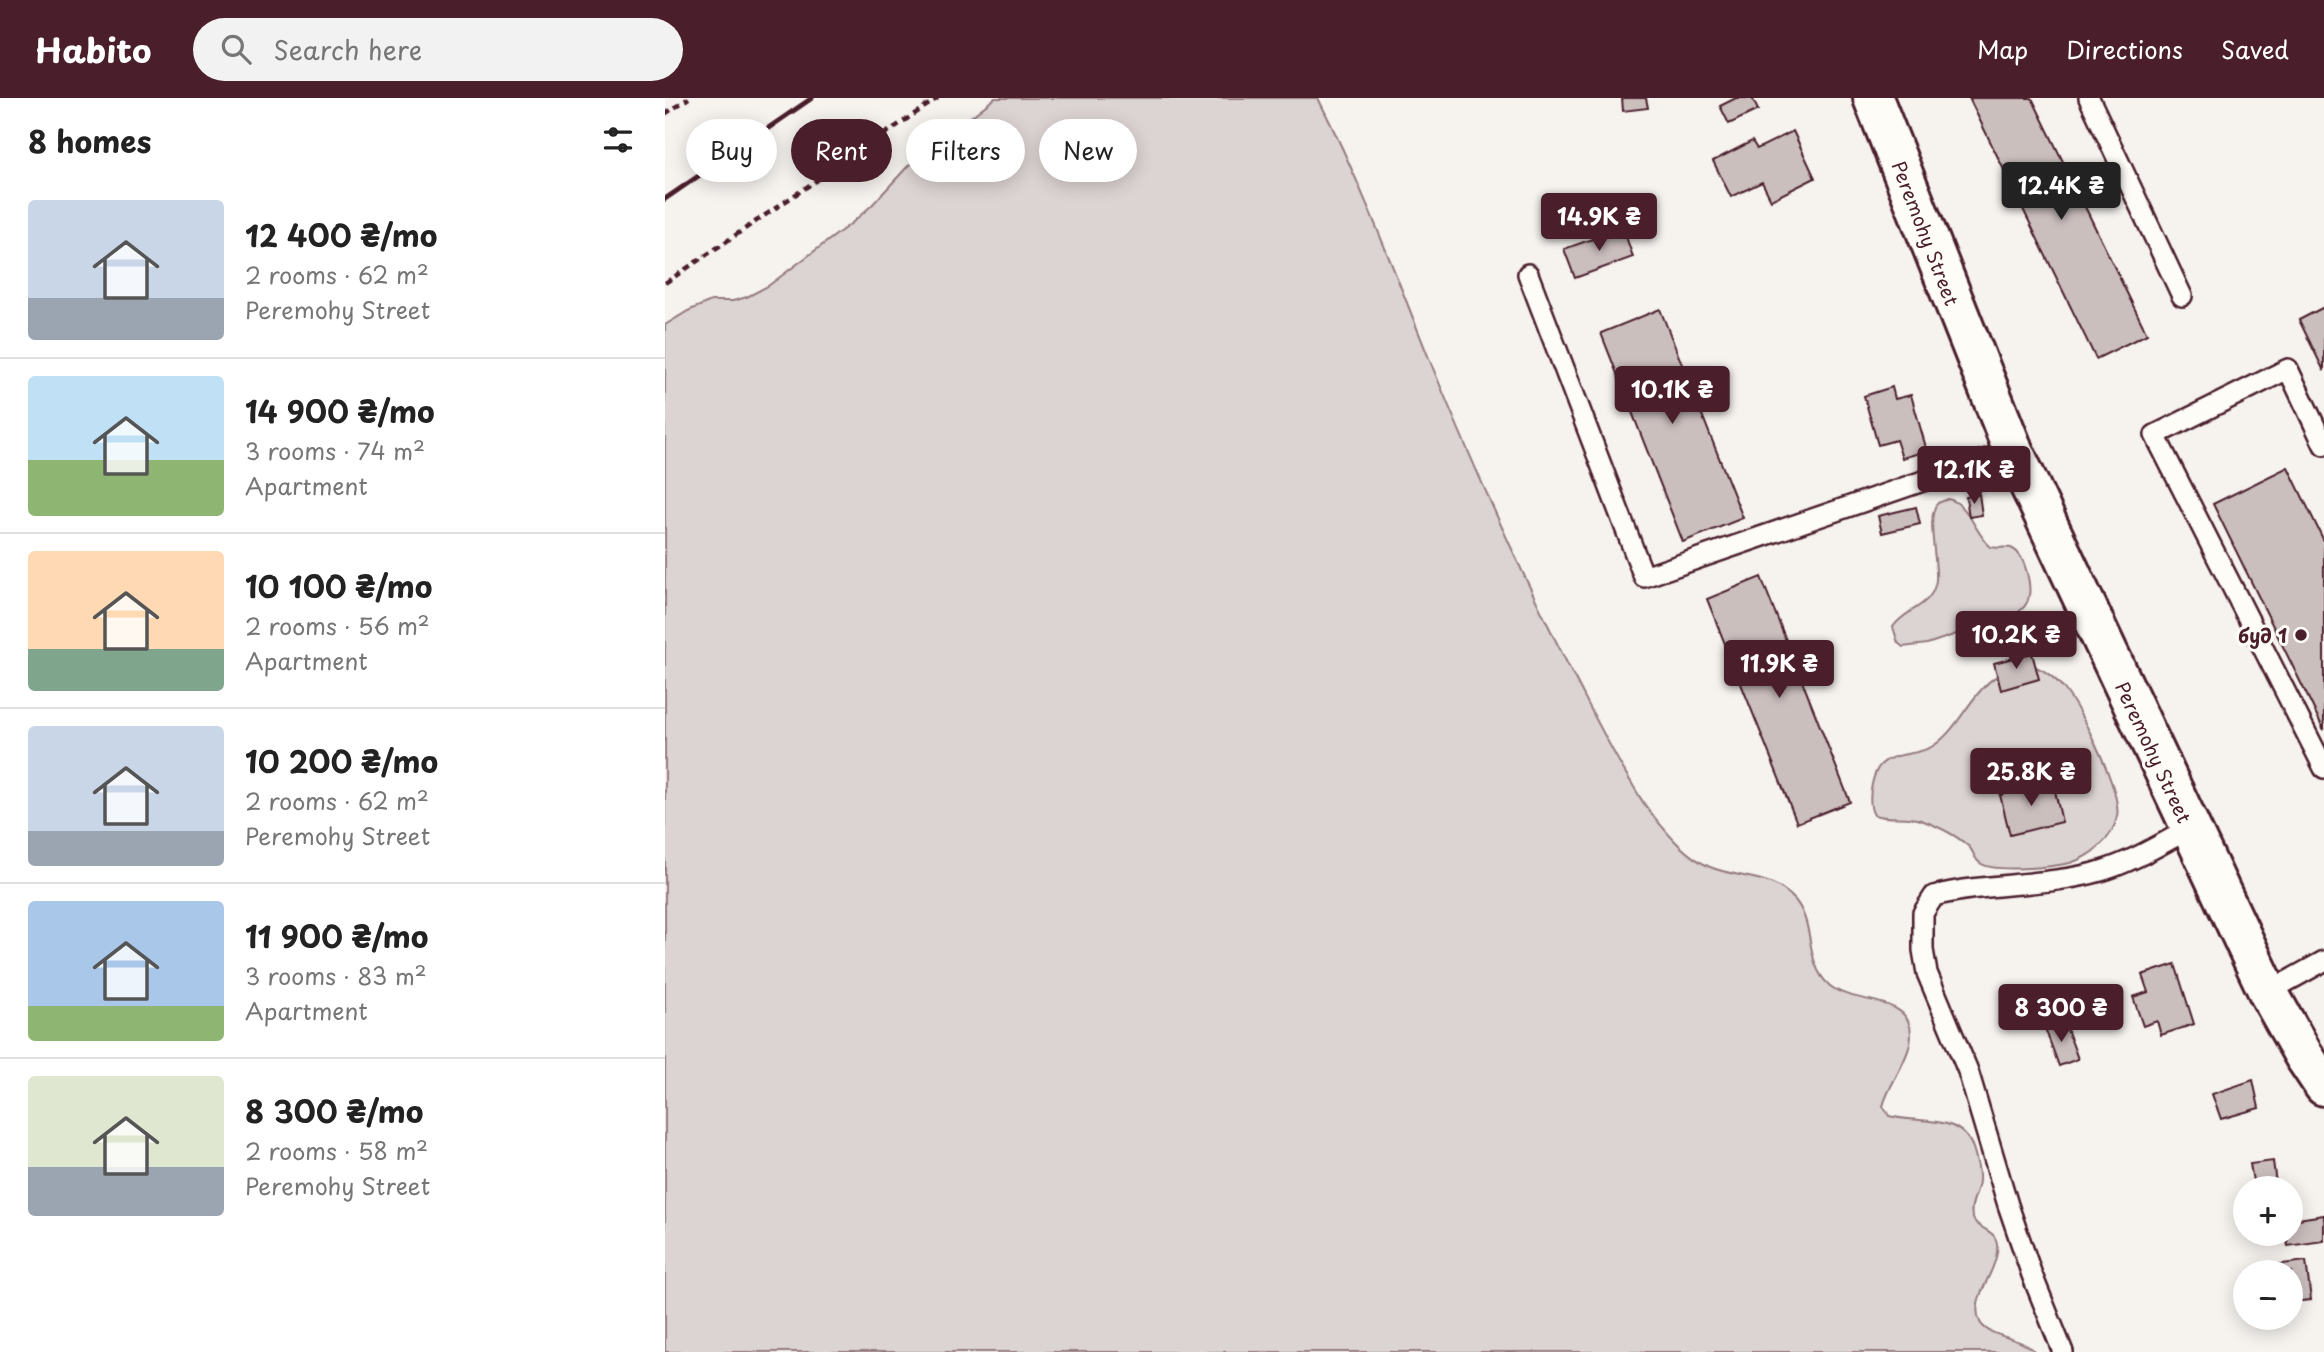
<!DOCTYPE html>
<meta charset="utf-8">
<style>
:root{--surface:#fff;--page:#f2f2f2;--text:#222;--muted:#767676;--line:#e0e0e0;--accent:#4a1f2b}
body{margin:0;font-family:"Playpen Sans",sans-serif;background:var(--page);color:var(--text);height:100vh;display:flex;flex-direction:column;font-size:26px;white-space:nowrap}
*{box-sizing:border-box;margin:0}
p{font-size:23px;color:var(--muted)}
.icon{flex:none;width:38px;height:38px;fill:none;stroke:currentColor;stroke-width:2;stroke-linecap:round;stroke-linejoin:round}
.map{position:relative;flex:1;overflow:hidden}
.details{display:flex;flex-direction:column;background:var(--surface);width:665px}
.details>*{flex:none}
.top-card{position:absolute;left:21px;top:21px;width:665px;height:63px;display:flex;gap:14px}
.buttons{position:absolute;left:1568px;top:1078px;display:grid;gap:14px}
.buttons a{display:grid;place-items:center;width:70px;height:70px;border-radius:50%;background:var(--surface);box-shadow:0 4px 18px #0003;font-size:35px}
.price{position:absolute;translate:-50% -60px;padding:0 16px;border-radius:7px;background:var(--accent);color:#fff;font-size:23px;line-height:46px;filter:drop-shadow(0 2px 4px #0008)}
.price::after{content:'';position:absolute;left:50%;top:42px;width:21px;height:16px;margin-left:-10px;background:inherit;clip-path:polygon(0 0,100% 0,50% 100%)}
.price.current{background:#222;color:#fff}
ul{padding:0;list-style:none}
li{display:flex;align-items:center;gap:21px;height:175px;padding:0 28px}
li+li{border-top:2px solid var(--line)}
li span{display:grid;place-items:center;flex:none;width:196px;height:140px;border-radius:7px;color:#555}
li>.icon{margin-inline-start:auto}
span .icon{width:84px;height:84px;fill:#fffc;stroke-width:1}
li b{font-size:30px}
h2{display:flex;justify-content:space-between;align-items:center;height:84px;padding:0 28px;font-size:30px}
.chip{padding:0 24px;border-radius:32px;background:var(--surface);box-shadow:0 4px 18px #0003;font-size:24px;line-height:63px}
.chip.current{background:var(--accent);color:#fff}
header{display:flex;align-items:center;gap:42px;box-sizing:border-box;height:98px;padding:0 35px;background:var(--accent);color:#fff}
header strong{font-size:33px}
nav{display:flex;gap:38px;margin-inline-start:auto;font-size:24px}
.search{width:490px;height:63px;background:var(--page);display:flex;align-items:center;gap:18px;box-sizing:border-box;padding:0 24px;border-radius:38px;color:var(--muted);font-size:26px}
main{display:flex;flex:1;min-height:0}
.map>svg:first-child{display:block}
</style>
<header>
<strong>Habito</strong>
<div class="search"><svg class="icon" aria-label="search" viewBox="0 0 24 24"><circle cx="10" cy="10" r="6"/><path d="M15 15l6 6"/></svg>Search here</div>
<nav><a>Map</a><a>Directions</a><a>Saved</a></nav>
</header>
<main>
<section class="details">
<h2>8 homes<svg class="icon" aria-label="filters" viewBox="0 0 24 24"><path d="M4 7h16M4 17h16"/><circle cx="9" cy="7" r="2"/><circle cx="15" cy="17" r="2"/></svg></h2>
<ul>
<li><span style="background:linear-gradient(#c9d6e8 70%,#9aa5b1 0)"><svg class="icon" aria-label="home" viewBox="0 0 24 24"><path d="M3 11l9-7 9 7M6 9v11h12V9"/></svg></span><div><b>12 400 ₴/mo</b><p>2 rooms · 62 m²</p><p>Peremohy Street</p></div></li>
<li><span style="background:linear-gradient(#bfe0f5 60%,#8fb573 0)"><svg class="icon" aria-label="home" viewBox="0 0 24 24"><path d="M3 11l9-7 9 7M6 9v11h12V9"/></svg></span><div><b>14 900 ₴/mo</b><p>3 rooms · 74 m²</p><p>Apartment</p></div></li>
<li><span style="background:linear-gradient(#ffd9b3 70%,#7fa58c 0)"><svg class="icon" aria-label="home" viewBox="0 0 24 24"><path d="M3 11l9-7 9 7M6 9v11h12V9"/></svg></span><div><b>10 100 ₴/mo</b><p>2 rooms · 56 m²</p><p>Apartment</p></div></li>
<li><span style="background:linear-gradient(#c9d6e8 75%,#9aa5b1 0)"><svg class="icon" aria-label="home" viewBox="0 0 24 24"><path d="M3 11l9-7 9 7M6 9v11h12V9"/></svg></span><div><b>10 200 ₴/mo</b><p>2 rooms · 62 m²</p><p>Peremohy Street</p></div></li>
<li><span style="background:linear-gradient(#a9c7e8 75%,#8fb573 0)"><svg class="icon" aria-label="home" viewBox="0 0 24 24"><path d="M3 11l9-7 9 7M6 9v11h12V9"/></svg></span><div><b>11 900 ₴/mo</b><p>3 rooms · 83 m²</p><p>Apartment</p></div></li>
<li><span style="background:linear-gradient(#dfe7d0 65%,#9aa5b1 0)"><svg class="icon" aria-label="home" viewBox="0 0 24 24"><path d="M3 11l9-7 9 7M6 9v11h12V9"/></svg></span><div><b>8 300 ₴/mo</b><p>2 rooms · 58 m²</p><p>Peremohy Street</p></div></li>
</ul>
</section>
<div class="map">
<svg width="1659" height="1254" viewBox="0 0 1659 1254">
<rect width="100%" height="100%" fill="#f6f3ef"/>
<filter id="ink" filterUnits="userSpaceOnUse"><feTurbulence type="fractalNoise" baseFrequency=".0143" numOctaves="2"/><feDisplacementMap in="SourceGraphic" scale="14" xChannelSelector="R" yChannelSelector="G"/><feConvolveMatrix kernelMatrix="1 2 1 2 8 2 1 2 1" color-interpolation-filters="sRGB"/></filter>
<g filter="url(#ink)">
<!-- green -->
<g fill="#dcd4d2" stroke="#937a7e" stroke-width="2">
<path d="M 330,0 L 653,0 C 696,85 730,175 765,263 C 808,367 853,469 904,569 C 924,607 943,647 966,684 C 972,694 978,706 986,715 C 1003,736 1020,758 1045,769 C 1074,781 1108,776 1130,802 C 1151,827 1139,865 1164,887 C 1188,909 1255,894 1245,946 C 1240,968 1224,986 1218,1008 L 1224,1018 C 1254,1026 1295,1015 1308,1050 C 1311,1060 1315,1071 1314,1082 C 1314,1094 1304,1105 1307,1118 C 1312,1135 1335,1128 1332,1154 C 1330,1177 1304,1202 1315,1224 C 1323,1240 1356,1238 1370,1254 L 0,1254 L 0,227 L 23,213 L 46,203 L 68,203 L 82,199 L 103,188 L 188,124 L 207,107 L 243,68 Z"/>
<path d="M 1283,401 C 1304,405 1310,436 1326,449 C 1333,451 1342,448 1348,451 C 1360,457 1366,486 1364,498 C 1363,507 1357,511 1351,516 L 1262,546 L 1238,549 L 1233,545 L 1228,529 C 1241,510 1268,509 1271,482 C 1273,465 1260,416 1273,405 C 1275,404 1281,402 1283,401 Z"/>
<path d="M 1371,569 C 1383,574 1392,582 1400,592 C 1417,614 1457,693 1452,719 C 1448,741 1425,759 1405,765 C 1388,769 1328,775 1315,765 C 1309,761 1309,753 1303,748 C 1291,737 1272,728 1256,722 C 1241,717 1225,722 1209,717 C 1202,706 1206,682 1213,670 C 1225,653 1251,659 1268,648 C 1297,629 1307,589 1339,574 C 1349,569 1361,570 1371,569 Z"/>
</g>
<!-- building -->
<g fill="#cbbfbe" stroke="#4a1f2b" stroke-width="2">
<polygon points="957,0 981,0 983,10 958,13"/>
<polygon points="1071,0 1087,0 1093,12 1064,26 1055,8"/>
<polygon points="1304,0 1367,0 1482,236 1431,261"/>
<polygon points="1128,33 1150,80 1106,102 1097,84 1066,99 1048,63 1087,43 1092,51"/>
<polygon points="958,130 968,159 910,180 899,151"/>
<polygon points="1659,209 1659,273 1634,222"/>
<polygon points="995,211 1078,420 1018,444 936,235"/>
<polygon points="1227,289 1230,301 1246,297 1262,353 1237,360 1231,342 1213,347 1199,298"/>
<polygon points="1623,369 1659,443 1659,632 1548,406"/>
<polygon points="1314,396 1317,417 1304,419 1301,399"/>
<polygon points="1251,409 1255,426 1217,435 1213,418"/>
<polygon points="1096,479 1185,704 1132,725 1042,501"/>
<polygon points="1367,555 1374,581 1336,592 1329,565"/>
<polygon points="1388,684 1397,724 1345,737 1335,697"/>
<polygon points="1510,866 1529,926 1496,937 1492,923 1478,928 1468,899 1483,894 1477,877"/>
<polygon points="1399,923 1413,961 1394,968 1380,930"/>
<polygon points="1588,982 1594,1010 1556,1021 1547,996"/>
<polygon points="1608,1063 1611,1086 1589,1089 1585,1066"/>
<polygon points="1659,1117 1659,1143 1623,1148 1621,1136 1626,1136 1626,1122"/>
<polygon points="1641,1163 1646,1202 1626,1204 1626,1174 1594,1174 1593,1169"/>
</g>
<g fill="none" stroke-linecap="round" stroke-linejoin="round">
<!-- service casing -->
<g stroke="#4a1f2b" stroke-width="24">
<g id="service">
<polyline points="1424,0 1517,198"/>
<polyline points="863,176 979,479 1348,352"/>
<polyline points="1659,347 1623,271 1490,337 1659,670"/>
<polyline points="1603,894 1659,863"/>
<path d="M 1398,1254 L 1367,1177 L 1343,1107 L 1303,973 L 1262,875 L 1258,852 L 1258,815 L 1269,798 C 1324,784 1381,789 1436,773 C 1467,764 1496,746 1524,731"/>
</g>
</g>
<!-- tertiary casing -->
<g stroke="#4a1f2b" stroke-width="44">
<polyline id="tertiary" points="1208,0 1348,352 1603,894 1639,958 1659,988"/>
</g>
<!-- path -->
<g stroke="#4a1f2b" stroke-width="4.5" stroke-dasharray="7 5" stroke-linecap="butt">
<polyline points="0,16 24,0"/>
<polyline points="0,185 273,0"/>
</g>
<!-- service -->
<use href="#service" stroke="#fdfcf7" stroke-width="19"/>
<!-- tertiary -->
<use href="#tertiary" stroke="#fdfcf7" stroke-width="38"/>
<!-- rail -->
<polyline stroke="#4a1f2b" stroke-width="5" points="0,101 147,0"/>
</g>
</g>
<!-- markers -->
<circle fill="#4a1f2b" stroke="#fdfcf7" stroke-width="2.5" cx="1636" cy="537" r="7"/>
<g text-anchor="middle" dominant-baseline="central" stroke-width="6" stroke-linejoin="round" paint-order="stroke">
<!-- street labels -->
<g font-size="19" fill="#4a1f2b" stroke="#fdfcf7">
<text transform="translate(1261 135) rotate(69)">Peremohy Street</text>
<text transform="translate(1489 654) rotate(65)">Peremohy Street</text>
</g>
<!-- poi labels -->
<g font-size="19" font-weight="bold" fill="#4a1f2b" stroke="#fdfcf7" text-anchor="end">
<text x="1622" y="537">буд 1</text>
</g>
</g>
</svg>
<div class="buttons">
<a>+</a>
<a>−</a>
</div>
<b class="price current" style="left:1396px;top:124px">12.4K ₴</b>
<b class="price" style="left:934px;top:155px">14.9K ₴</b>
<b class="price" style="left:1007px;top:328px">10.1K ₴</b>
<b class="price" style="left:1309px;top:408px">12.1K ₴</b>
<b class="price" style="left:1351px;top:573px">10.2K ₴</b>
<b class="price" style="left:1114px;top:602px">11.9K ₴</b>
<b class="price" style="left:1366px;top:710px">25.8K ₴</b>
<b class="price" style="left:1396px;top:946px">8 300 ₴</b>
<div class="top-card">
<a class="chip">Buy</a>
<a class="chip current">Rent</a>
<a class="chip">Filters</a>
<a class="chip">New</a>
</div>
</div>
</main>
